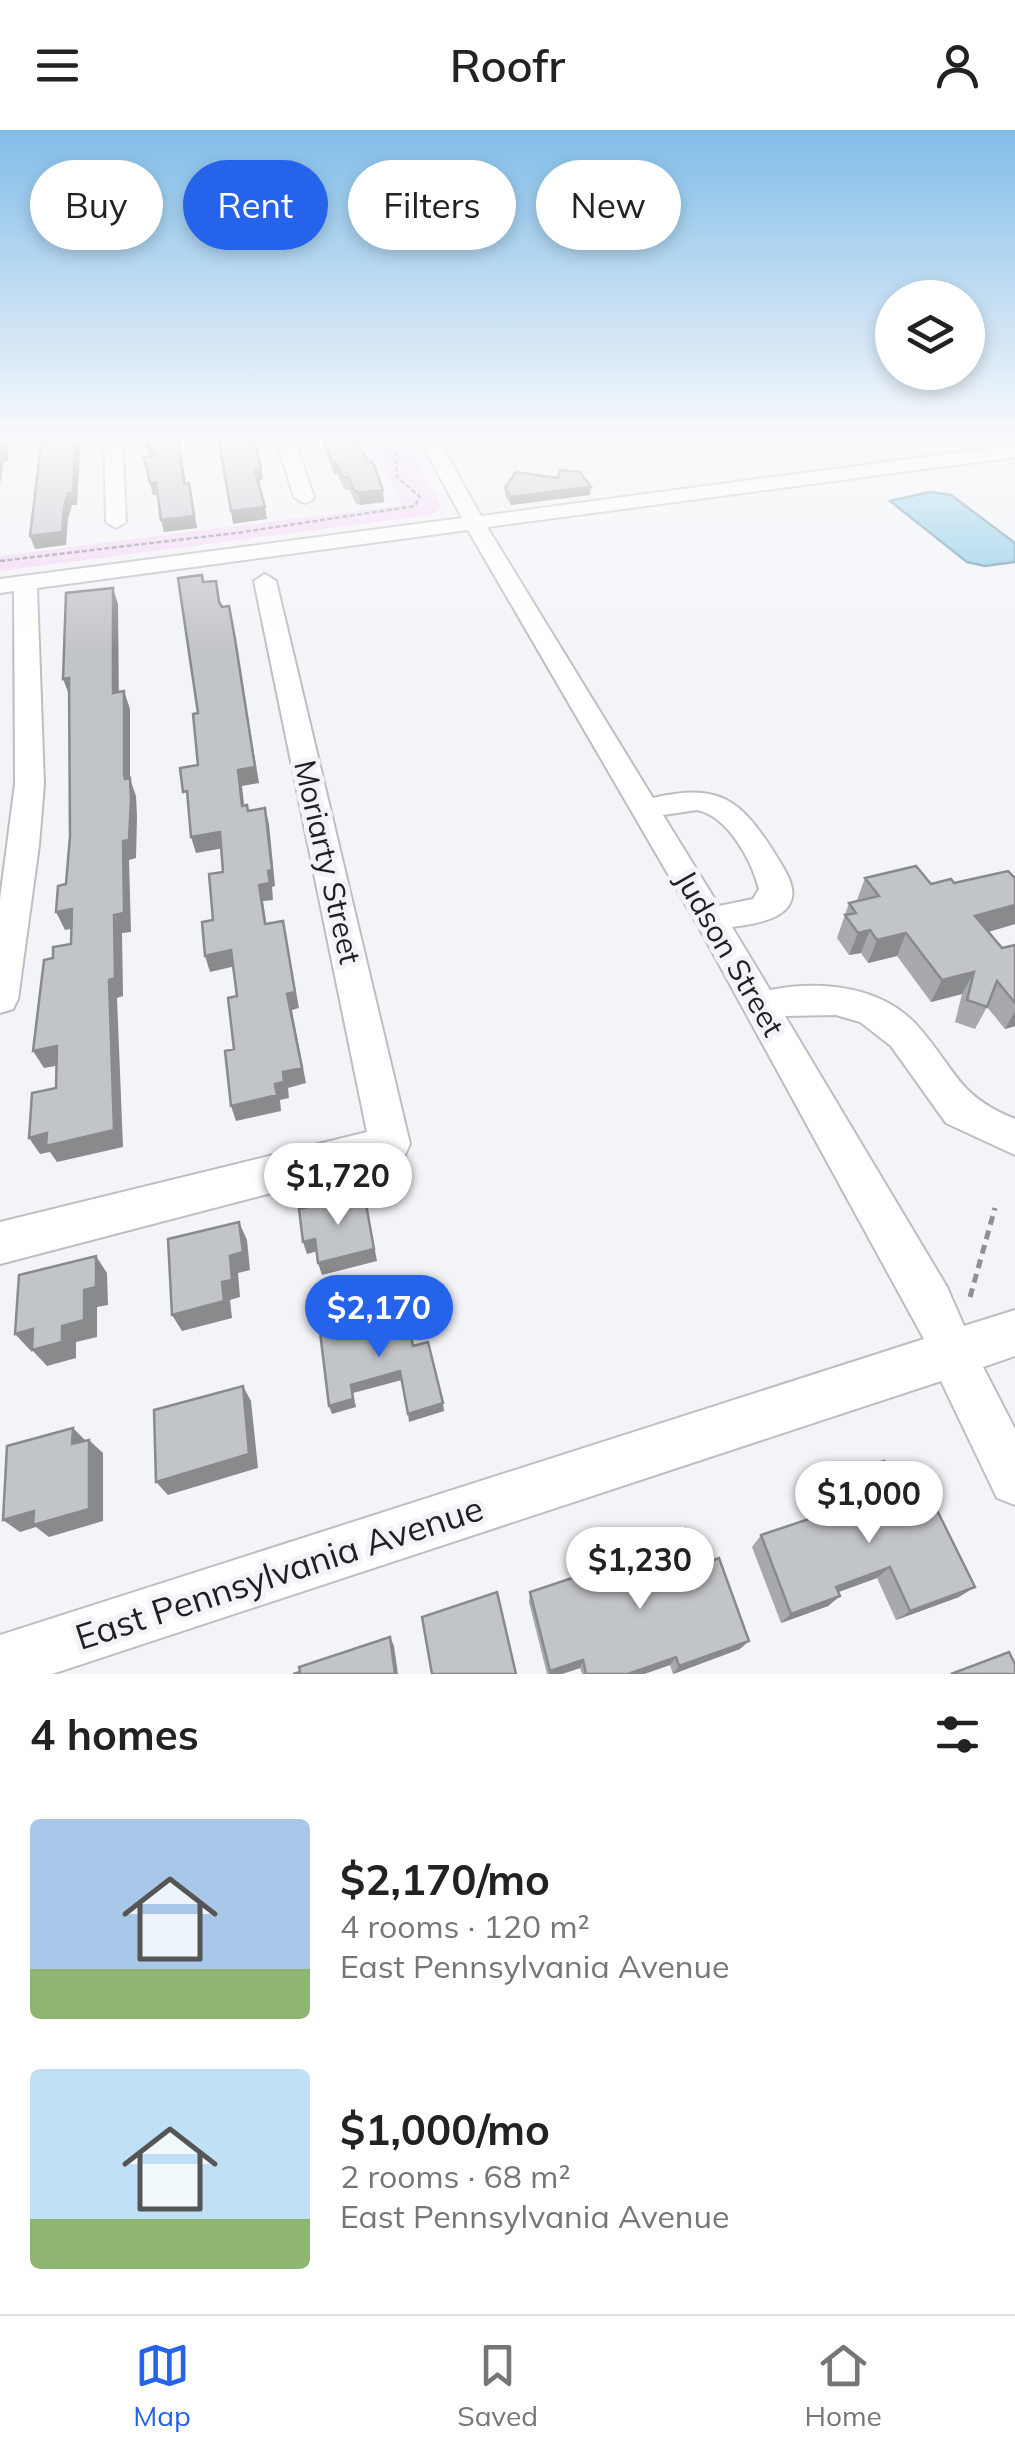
<!DOCTYPE html>
<meta charset="utf-8">
<style>
:root{--surface:#fff;--page:#f6f6f6;--text:#222;--muted:#767676;--line:#e0e0e0;--accent:#2563eb}
body{margin:0;font-family:Mulish,sans-serif;background:var(--page);color:var(--text);height:100vh;display:flex;flex-direction:column;font-size:38px;white-space:nowrap}
*{box-sizing:border-box;margin:0}
p{font-size:32px;color:var(--muted)}
.icon{flex:none;width:55px;height:55px;fill:none;stroke:currentColor;stroke-width:2;stroke-linecap:round;stroke-linejoin:round}
.map{position:relative;height:1544px;overflow:hidden}
.panel{display:flex;flex-direction:column;background:var(--surface);flex:1}
.panel>*{flex:none}
.hud{position:absolute;left:30px;top:30px;width:955px;height:90px;display:flex;gap:20px}
.controls{position:absolute;left:875px;top:150px;display:grid;gap:20px}
.controls a{display:grid;place-items:center;width:110px;height:110px;border-radius:50%;background:var(--surface);box-shadow:0 5px 15px #0003;font-size:50px}
.price{position:absolute;translate:-50% -85px;padding:0 22px;border-radius:35px;background:#fff;color:#222;font-size:32px;line-height:65px;filter:drop-shadow(0 2px 5px #0008)}
.price::after{content:'';position:absolute;left:50%;top:60px;width:30px;height:22px;margin-left:-15px;background:inherit;clip-path:polygon(0 0,100% 0,50% 100%)}
.price.on{background:var(--accent);color:#fff}
ul{padding:0;list-style:none}
li{display:flex;align-items:center;gap:30px;height:250px;padding:0 30px}
li span{display:grid;place-items:center;flex:none;width:280px;height:200px;border-radius:10px;color:#555}
li>.icon{margin-inline-start:auto}
span .icon{width:120px;height:120px;fill:#fffc;stroke-width:1}
li b{font-size:42px}
h2{display:flex;justify-content:space-between;align-items:center;height:120px;padding:0 30px;font-size:42px}
.tag{padding:0 35px;border-radius:45px;background:var(--surface);box-shadow:0 5px 15px #0003;font-size:35px;line-height:90px}
.tag.on{background:var(--accent);color:#fff}
header{display:flex;justify-content:space-between;align-items:center;height:130px;padding:0 30px;background:var(--surface);font-size:45px;font-weight:600}
.tab-bar{display:flex;justify-content:space-around;align-items:center;height:140px;border-top:2px solid var(--line);background:var(--surface);font-size:28px;color:var(--muted)}
.tab-bar a{display:grid;justify-items:center;gap:5px}
.tab-bar .on{color:var(--accent)}
.map>svg:first-child{display:block}
</style>
<header><svg class="icon" aria-label="menu" viewBox="0 0 24 24"><path d="M4 6h16M4 12h16M4 18h16"/></svg>Roofr<svg class="icon" aria-label="person" viewBox="0 0 24 24"><circle cx="12" cy="8" r="4"/><path d="M4 21q1-7 8-7t8 7"/></svg></header>
<div class="map">
<svg width="1015" height="1544" viewBox="0 0 1015 1544">
<rect width="100%" height="100%" fill="#f3f4f8"/>
<!-- green -->
<polygon fill="#f3d6f4" points="370,306 404,306 442,377 431,385 0,441 0,426 402,375"/>
<!-- water -->
<polygon fill="#88cbe7" stroke="#6898ac" stroke-width="2.5" points="930,362 951,365 1015,413 1015,432 985,436 967,432 890,371"/>
<g fill="none" stroke-linecap="round" stroke-linejoin="round">
<!-- minor casing -->
<g stroke="#bdbec1" stroke-width="4">
<g id="minor">
<polygon points="104,306 122,306 126,392 116,398 106,392"/>
<polygon points="275,306 293,306 314,367 311,371 304,373 294,367"/>
<path d="M 418,306 L 436,306 L 481,386 L 1015,315 L 1015,327 L 487,397 L 653,668 C 718,653 740,668 775,724 C 781,734 795,753 792,767 C 788,791 750,794 732,797 L 770,860 C 822,850 885,856 921,900 C 957,942 958,966 1015,989 L 1015,1025 L 946,993 L 891,916 L 860,892 L 836,885 L 785,886 L 947,1157 L 964,1196 L 1015,1180 L 1015,1226 L 983,1237 L 1015,1299 L 1015,1375 L 997,1368 L 941,1251 L 52,1544 L 0,1544 L 0,1505 L 924,1209 L 697,794 L 468,400 L 37,458 L 44,654 L 39,715 L 18,869 L 13,879 L 0,883 L 0,769 L 15,654 L 14,461 L 0,463 L 0,449 L 462,388 ZM 697,680 C 728,686 752,731 759,759 L 753,769 L 719,776 L 663,685 Z"/>
<polygon points="265,444 276,451 410,1014 404,1027 390,1032 0,1134 0,1092 367,1002 254,451"/>
</g>
</g>
<!-- path-far1 -->
<polyline stroke="#909194" stroke-width="2.5" stroke-dasharray="5 2.5" stroke-linecap="butt" points="0,431 236,403 415,376 420,367 397,347 396,325 382,306"/>
<!-- path -->
<polyline stroke="#909194" stroke-width="5" stroke-dasharray="9 6" stroke-linecap="butt" points="970,1167 995,1078"/>
<!-- minor -->
<use href="#minor" fill="#fff" fill-rule="evenodd"/>
</g>
<!-- wall -->
<g fill="#a7a9ac">
<polygon points="143,306 179,306 186,354 189,353 197,398 164,402 158,365 153,365 150,326 145,317"/>
<polygon points="319,306 356,306 384,372 360,375 355,373 350,360 344,359 337,344 334,344"/>
<polygon points="505,358 590,365 511,375 505,366"/>
<polygon points="865,748 931,754 954,753 1015,794 988,802 1002,818 1015,815 1015,896 1005,899 987,877 975,899 955,892 962,864 931,872 897,826 868,833 861,823 849,825 837,808 849,773 857,770"/>
<polygon points="847,1343 899,1363 959,1467 896,1490 877,1448 838,1462 840,1466 828,1476 781,1493 752,1417 761,1405 845,1377 835,1356"/>
<polygon points="640,1413 700,1435 740,1519 673,1544 670,1535 644,1544 582,1544 580,1538 562,1544 547,1544 529,1472 530,1462 636,1426"/>
</g>
<!-- shaded-wall -->
<g fill="#888a8c">
<polygon points="4,306 8,306 8,331 4,331 0,355 0,319"/>
<polygon points="76,306 81,306 77,375 72,375 68,389 66,415 35,419 30,406 64,377"/>
<polygon points="830,306 859,306 830,309"/>
<polygon points="332,332 336,332 337,344 334,344"/>
<polygon points="261,336 263,348 258,353 255,341"/>
<polygon points="156,352 159,364 153,365 150,353"/>
<polygon points="189,353 197,398 164,402 161,390"/>
<polygon points="591,357 590,365 511,375 511,367"/>
<polygon points="383,360 384,372 360,375 359,363"/>
<polygon points="265,377 267,389 233,394 231,381"/>
<polygon points="113,458 118,474 119,581 113,563"/>
<polygon points="235,509 259,653 242,656 246,692 242,676 238,640"/>
<polygon points="69,548 70,567 63,549"/>
<polygon points="124,561 130,579 130,649 136,666 137,687 136,728 129,730 131,802 122,803 123,866 117,868 123,1017 57,1032 50,1022 40,1024 29,1008 47,1003 109,850 123,711"/>
<polygon points="265,678 269,694 275,756 272,757 273,770 263,771 269,811 265,794 259,755 268,741"/>
<polygon points="220,702 224,718 196,723 191,707"/>
<polygon points="1015,775 1015,794 964,809 975,786"/>
<polygon points="72,779 80,797 65,800 56,782"/>
<polygon points="283,791 299,878 292,880 306,953 288,958 289,968 280,970 281,981 236,991 231,976 275,954 283,942 287,864"/>
<polygon points="870,800 861,823 849,825 858,803"/>
<polygon points="906,803 897,826 868,833 877,810"/>
<polygon points="231,820 236,836 210,842 205,826"/>
<polygon points="974,842 962,864 931,872 942,850"/>
<polygon points="1015,881 1015,896 1005,899"/>
<polygon points="57,916 67,934 44,938 33,921"/>
<polygon points="364,1063 377,1131 322,1145 318,1133"/>
<polygon points="239,1092 247,1110 250,1140 238,1143 240,1167 230,1170 232,1188 182,1201 172,1185 222,1152"/>
<polygon points="315,1109 318,1121 307,1124 303,1112"/>
<polygon points="96,1126 107,1143 108,1175 97,1177 97,1207 76,1212 76,1228 47,1236 32,1220 62,1196"/>
<polygon points="33,1199 48,1215 30,1220 15,1204"/>
<polygon points="400,1241 402,1250 353,1263 356,1277 332,1284 329,1276 351,1255"/>
<polygon points="243,1256 251,1271 258,1338 168,1365 156,1352"/>
<polygon points="443,1273 444,1281 409,1292 408,1284"/>
<polygon points="73,1298 87,1312 72,1314"/>
<polygon points="89,1310 103,1323 103,1391 49,1407 36,1397 20,1402 3,1390"/>
<polygon points="890,1437 877,1448 825,1467 836,1457"/>
<polygon points="975,1457 959,1467 896,1490 910,1481"/>
<polygon points="840,1466 828,1476 781,1493 791,1484"/>
<polygon points="390,1507 394,1516 398,1544 395,1544"/>
<polygon points="749,1511 740,1519 673,1544 679,1536"/>
<polygon points="676,1527 670,1535 644,1544 628,1544"/>
<polygon points="583,1530 580,1538 562,1544 549,1544 550,1541"/>
</g>
<!-- building -->
<g fill="#c2c5c8" stroke="#888a8c" stroke-width="2.5">
<rect x="0" y="306" width="4" height="13"/>
<polygon points="42,306 76,306 73,363 68,363 64,377 62,402 30,406"/>
<polygon points="143,306 178,306 184,354 189,353 194,386 161,390 156,352 150,353 144,327 154,326"/>
<polygon points="218,306 253,306 261,336 255,341 265,377 231,381"/>
<polygon points="322,306 356,306 368,332 373,332 383,360 359,363 354,360 349,348 342,347 336,332 332,332"/>
<polygon points="560,340 580,342 591,357 511,367 505,358 516,342 558,348"/>
<polygon points="202,445 203,452 216,451 219,472 222,477 229,476 235,509 255,637 238,640 242,676 247,675 248,681 265,678 272,740 268,741 270,753 259,755 265,794 283,791 295,862 287,864 302,938 283,942 284,952 275,954 277,965 231,976 225,921 234,919 228,868 237,866 231,820 205,826 202,792 213,790 209,744 223,742 220,702 191,707 187,661 183,662 180,638 198,635 193,584 198,583 178,448"/>
<polygon points="113,458 113,563 124,561 124,644 125,649 130,648 131,669 129,710 123,711 124,783 114,785 115,848 109,850 114,1000 46,1016 47,1003 29,1008 32,963 56,958 57,916 33,921 44,830 53,828 53,817 71,814 72,779 56,782 58,756 66,754 70,706 69,548 63,549 66,463"/>
<polygon points="916,736 931,754 951,749 954,753 1008,741 1015,748 1015,775 975,786 1002,818 1015,815 1015,873 997,851 987,877 967,870 974,842 942,850 906,803 877,810 870,800 858,803 845,785 856,783 849,773 879,766 865,748"/>
<polygon points="364,1063 374,1119 318,1133 315,1109 303,1112 299,1079"/>
<polygon points="239,1092 243,1122 230,1126 232,1150 222,1152 224,1171 172,1185 168,1109"/>
<polygon points="96,1126 96,1157 84,1160 84,1190 62,1196 62,1212 32,1220 33,1199 15,1204 19,1145"/>
<polygon points="405,1179 413,1216 428,1212 443,1273 408,1284 400,1241 351,1255 353,1269 329,1276 320,1202"/>
<polygon points="243,1256 249,1324 156,1352 154,1280"/>
<polygon points="73,1298 72,1314 89,1310 89,1379 33,1395 34,1381 3,1390 7,1316"/>
<polygon points="884,1331 899,1363 924,1354 975,1457 910,1481 890,1437 836,1457 840,1466 791,1484 761,1405 860,1372 847,1343"/>
<polygon points="686,1398 700,1435 719,1428 749,1511 679,1536 676,1527 628,1544 586,1544 583,1530 550,1541 530,1462 644,1424 640,1413"/>
<polygon points="497,1462 516,1544 432,1544 422,1487"/>
<polygon points="390,1507 395,1544 293,1544 300,1542 299,1537"/>
<polygon points="1009,1522 1015,1534 1015,1544 951,1544"/>
</g>
<!-- sky -->
<linearGradient id="sky" x2="0" y2="1"><stop stop-color="#81bde8"/><stop offset="0.59" stop-color="#fafafc"/><stop offset="1" stop-color="#fafafc" stop-opacity="0"/></linearGradient>
<rect width="1015" height="522" fill="url(#sky)"/>
<g text-anchor="middle" dominant-baseline="central" stroke-width="10" stroke-linejoin="round" paint-order="stroke">
<!-- street labels -->
<g font-size="30" fill="#1f2021" stroke="#f3f4f8">
<text transform="translate(328 732) rotate(77)">Moriarty Street</text>
<text transform="translate(730 823) rotate(60)">Judson Street</text>
</g>
<!-- near-street labels -->
<g font-size="35" fill="#1f2021" stroke="#f3f4f8">
<text transform="translate(279 1442) rotate(-18)">East Pennsylvania Avenue</text>
</g>
</g>
</svg>
<div class="controls">
<a><svg class="icon" aria-label="layers" viewBox="0 0 24 24"><path d="M12 4l9 5-9 5-9-5zM3 14l9 5 9-5"/></svg></a>
</div>
<b class="price" style="left:338px;top:1098px">$1,720</b>
<b class="price on" style="left:379px;top:1230px">$2,170</b>
<b class="price" style="left:869px;top:1416px">$1,000</b>
<b class="price" style="left:640px;top:1482px">$1,230</b>
<div class="hud">
<a class="tag">Buy</a>
<a class="tag on">Rent</a>
<a class="tag">Filters</a>
<a class="tag">New</a>
</div>
</div>
<section class="panel">
<h2>4 homes<svg class="icon" aria-label="filters" viewBox="0 0 24 24"><path d="M4 7h16M4 17h16"/><circle cx="9" cy="7" r="2"/><circle cx="15" cy="17" r="2"/></svg></h2>
<ul>
<li><span style="background:linear-gradient(#a9c7e8 75%,#8fb573 0)"><svg class="icon" aria-label="home" viewBox="0 0 24 24"><path d="M3 11l9-7 9 7M6 9v11h12V9"/></svg></span><div><b>$2,170/mo</b><p>4 rooms · 120 m²</p><p>East Pennsylvania Avenue</p></div></li>
<li><span style="background:linear-gradient(#bfe0f5 75%,#8fb573 0)"><svg class="icon" aria-label="home" viewBox="0 0 24 24"><path d="M3 11l9-7 9 7M6 9v11h12V9"/></svg></span><div><b>$1,000/mo</b><p>2 rooms · 68 m²</p><p>East Pennsylvania Avenue</p></div></li>
</ul>
</section>
<nav class="tab-bar">
<a class="on"><svg class="icon" aria-label="map" viewBox="0 0 24 24"><path d="M3 6l6-2 6 2 6-2v14l-6 2-6-2-6 2zM9 4v14M15 6v14"/></svg>Map</a>
<a><svg class="icon" aria-label="saved" viewBox="0 0 24 24"><path d="M7 4h10v16l-5-4-5 4z"/></svg>Saved</a>
<a><svg class="icon" aria-label="home" viewBox="0 0 24 24"><path d="M3 11l9-7 9 7M6 9v11h12V9"/></svg>Home</a>
</nav>
